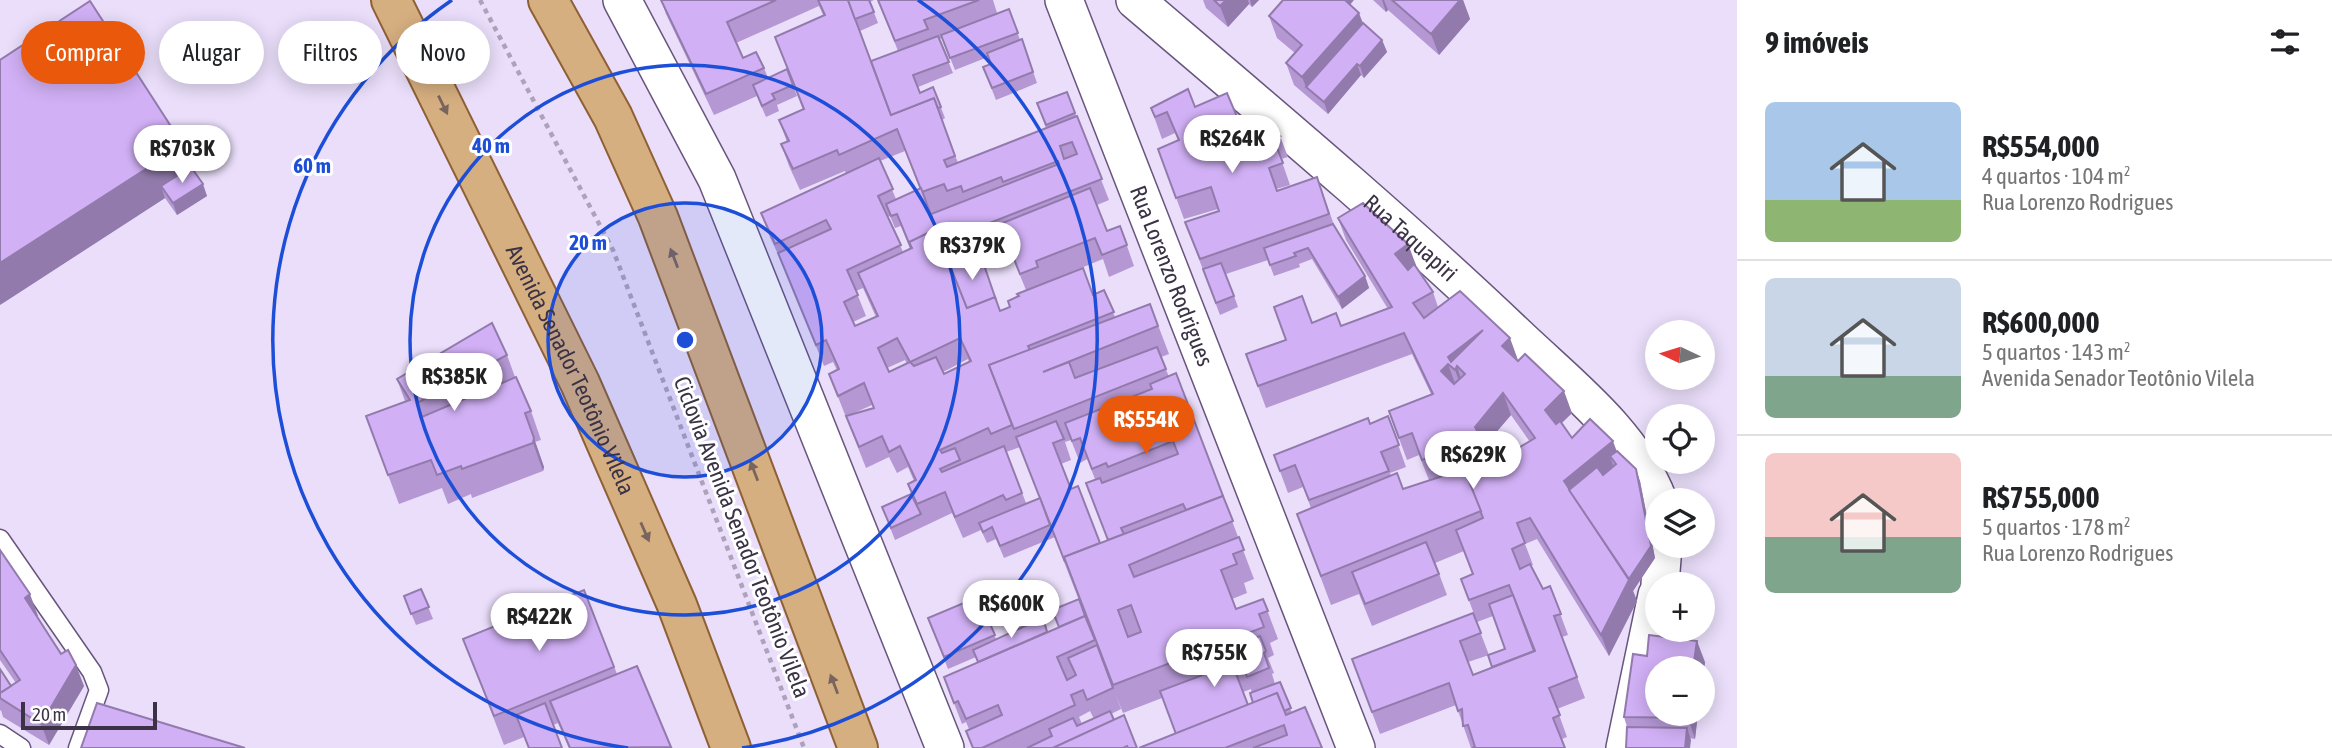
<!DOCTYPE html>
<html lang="pt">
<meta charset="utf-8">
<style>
:root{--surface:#fff;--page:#f2f2f2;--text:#202124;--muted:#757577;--line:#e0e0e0;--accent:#ea580c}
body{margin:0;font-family:"Asap Condensed",sans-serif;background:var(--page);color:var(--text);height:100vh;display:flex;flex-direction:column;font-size:26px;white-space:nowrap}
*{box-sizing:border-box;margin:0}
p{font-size:23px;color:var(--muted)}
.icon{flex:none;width:38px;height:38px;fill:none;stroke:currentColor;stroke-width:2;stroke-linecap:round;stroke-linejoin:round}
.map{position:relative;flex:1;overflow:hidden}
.sheet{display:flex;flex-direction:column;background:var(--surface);width:595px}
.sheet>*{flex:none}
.hud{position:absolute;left:21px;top:21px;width:665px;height:63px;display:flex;gap:14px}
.needle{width:46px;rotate:274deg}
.controls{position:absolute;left:1645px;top:320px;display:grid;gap:14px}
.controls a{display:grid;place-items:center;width:70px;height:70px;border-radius:50%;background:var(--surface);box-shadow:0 4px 18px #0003;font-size:35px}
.scale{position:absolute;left:21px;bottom:18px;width:136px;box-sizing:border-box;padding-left:7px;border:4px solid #3b3345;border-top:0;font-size:19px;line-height:24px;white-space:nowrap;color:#3b3345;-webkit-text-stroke:5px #fff;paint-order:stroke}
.price{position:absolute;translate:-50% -60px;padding:0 16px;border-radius:24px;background:#fff;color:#222;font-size:23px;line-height:46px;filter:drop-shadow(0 2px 4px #0008)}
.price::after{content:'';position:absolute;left:50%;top:42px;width:21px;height:16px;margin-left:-10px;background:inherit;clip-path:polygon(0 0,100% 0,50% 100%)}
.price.active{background:var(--accent);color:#fff}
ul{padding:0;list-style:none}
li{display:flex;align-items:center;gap:21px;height:175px;padding:0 28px}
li+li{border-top:2px solid var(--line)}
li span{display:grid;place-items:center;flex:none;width:196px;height:140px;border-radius:10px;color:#555}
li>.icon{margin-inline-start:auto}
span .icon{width:84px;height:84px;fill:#fffc;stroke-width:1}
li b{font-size:30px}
h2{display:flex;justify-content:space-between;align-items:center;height:84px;padding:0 28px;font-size:30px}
.chip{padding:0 24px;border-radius:32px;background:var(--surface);box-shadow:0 4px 18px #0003;font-size:24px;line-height:63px}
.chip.active{background:var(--accent);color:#fff}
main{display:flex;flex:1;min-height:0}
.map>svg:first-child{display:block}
</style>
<main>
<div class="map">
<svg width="1737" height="748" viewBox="0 0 1737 748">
<rect width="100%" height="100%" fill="#eadefa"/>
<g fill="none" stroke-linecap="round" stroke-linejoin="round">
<!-- lane casing -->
<g stroke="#68557d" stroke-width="21">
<g id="lane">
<polyline points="0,539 92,672 99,690 78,748"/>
<polyline points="0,734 21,748"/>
</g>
</g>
<!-- street casing -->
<g stroke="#68557d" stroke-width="40">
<g id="street">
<polyline points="622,0 717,179 945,748"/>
<path id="s1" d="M 1064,0 L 1356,748"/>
<path id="s2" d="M 1135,0 C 1263,109 1392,217 1514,333 C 1566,383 1632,432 1658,500"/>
<polyline points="1660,584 1663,546"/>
<polyline points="1625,748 1657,595"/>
</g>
</g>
<!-- primary casing -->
<g stroke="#8e6035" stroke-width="42">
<g id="primary">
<path id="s3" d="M 391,0 L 580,383 L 677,605 L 731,748"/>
<polyline points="548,0 613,117 658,217 858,748"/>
</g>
</g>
<!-- path -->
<polyline stroke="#aca2ba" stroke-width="4.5" stroke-dasharray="5 5" stroke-linecap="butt" points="480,0 613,250 804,748"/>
<!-- lane -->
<use href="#lane" stroke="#fff" stroke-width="18"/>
<!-- street -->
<use href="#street" stroke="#fff" stroke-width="37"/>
<!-- primary -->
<use href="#primary" stroke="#d6af81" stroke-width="38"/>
</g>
<!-- wall -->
<g fill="#b497d3" fill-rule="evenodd">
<path d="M 661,0 L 874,0 L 870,2 L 878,23 L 860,31 L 871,61 L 898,51 L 878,0 L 993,0 L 997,13 L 1009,9 L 1020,40 L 1022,39 L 1037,83 L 996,100 L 983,67 L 991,64 L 988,57 L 955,70 L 942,38 L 939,39 L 953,73 L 918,87 L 920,93 L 933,87 L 945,118 L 942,120 L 958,163 L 1046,128 L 1037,103 L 1067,92 L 1109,200 L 1097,205 L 1107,231 L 1120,226 L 1134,266 L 1109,277 L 1103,259 L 1044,283 L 1093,295 L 1104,290 L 1115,317 L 1150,304 L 1169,354 L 1161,357 L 1169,377 L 1176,373 L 1254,579 L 1244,583 L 1247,593 L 1232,599 L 1236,609 L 1263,599 L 1278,639 L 1270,643 L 1274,655 L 1268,658 L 1274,673 L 1272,674 L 1275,684 L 1280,682 L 1292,713 L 1322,748 L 1139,748 L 1176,734 L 1162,698 L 1123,713 L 1115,693 L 1121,709 L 1111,714 L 1114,720 L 1137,748 L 982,748 L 969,729 L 966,722 L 962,724 L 944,677 L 978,662 L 976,657 L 948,669 L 928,618 L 978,597 L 996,639 L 1044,621 L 1048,632 L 1059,627 L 1052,610 L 1085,616 L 1054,536 L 1055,537 L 1004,558 L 996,539 L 987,543 L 981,530 L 963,538 L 952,513 L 895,540 L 882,507 L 911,494 L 908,484 L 914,481 L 908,467 L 897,473 L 889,457 L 866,468 L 829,374 L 837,370 L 833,362 L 824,366 L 783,265 L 769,235 L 761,213 L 846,174 L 845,171 L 800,190 L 789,166 L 781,144 L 787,142 L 779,120 L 803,110 L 775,37 L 823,15 L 819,6 L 736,43 L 743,58 L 764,68 L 768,78 L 787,69 L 797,96 L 777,105 L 779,111 L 766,117 L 757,96 L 714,115 L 666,14 ZM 905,151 L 920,189 L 896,199 L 880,161 ZM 890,216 L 895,228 L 901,226 L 910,248 L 903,252 L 888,217 ZM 1006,241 L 1026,290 L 1018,297 L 1010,307 L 1000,311 L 969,267 L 965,257 ZM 863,288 L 876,317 L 855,326 L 853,322 L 866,316 L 856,291 ZM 968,359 L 969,362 L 944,374 L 943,372 ZM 905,360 L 907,364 L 889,372 L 887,368 ZM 872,405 L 874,409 L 854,413 ZM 1071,440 L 1080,463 L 1087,459 L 1095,479 L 1107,540 L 1100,543 L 1071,489 L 1061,464 L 1071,460 L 1065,442 ZM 1020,447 L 1040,498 L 1026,503 L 1006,452 ZM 1251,689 L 1253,703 L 1248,705 L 1243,692 ZM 1090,711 L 1094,719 L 1082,724 L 1079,717 Z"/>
<polygon points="1203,0 1259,0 1252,7 1249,4 1228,27 1206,8"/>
<polygon points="1373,0 1463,0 1470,19 1439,55 1388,10 1386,12"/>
<polygon points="1350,5 1363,23 1382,40 1387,52 1364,78 1361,75 1328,114 1294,85 1286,63 1295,53 1277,38 1269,16"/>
<polygon points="1195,107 1240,124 1280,136 1288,157 1281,159 1290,185 1276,189 1277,191 1317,177 1334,225 1365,276 1369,288 1342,309 1312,259 1299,264 1300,267 1274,276 1268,260 1226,274 1238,307 1220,315 1185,222 1219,211 1218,209 1184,219 1158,149 1178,140 1175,133 1162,139 1151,108"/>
<polygon points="191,167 207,196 177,215 165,198 0,305"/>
<path d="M 1338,218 L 1408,244 L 1415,265 L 1433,292 L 1438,307 L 1517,360 L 1572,413 L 1562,423 L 1572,438 L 1617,451 L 1640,481 L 1655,558 L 1633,591 L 1637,601 L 1609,656 L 1537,539 L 1525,544 L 1533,565 L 1530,566 L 1543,589 L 1550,586 L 1568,635 L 1562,637 L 1585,698 L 1557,709 L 1567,737 L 1562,739 L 1471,748 L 1456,705 L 1380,734 L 1352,659 L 1473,613 L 1489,655 L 1468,662 L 1473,675 L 1492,667 L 1505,649 L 1493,616 L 1477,622 L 1461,579 L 1472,574 L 1464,551 L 1435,563 L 1447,595 L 1372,626 L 1359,594 L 1331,605 L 1297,514 L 1311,508 L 1303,487 L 1288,493 L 1274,455 L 1370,424 L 1388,416 L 1406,467 L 1390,473 L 1391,476 L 1403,489 L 1429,480 L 1419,455 L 1407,460 L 1389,411 L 1431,394 L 1412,354 L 1266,408 L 1246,354 L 1286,340 L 1312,323 L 1341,326 L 1388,309 L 1346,240 ZM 1511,415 L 1530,442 L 1515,450 L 1517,455 L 1498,467 L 1485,445 Z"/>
<polygon points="507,355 515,377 531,411 541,440 535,442 544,467 543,471 472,498 471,494 448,504 442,488 399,504 366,416 405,401 397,379"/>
<polygon points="0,550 38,616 37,617 84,686 49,745 3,717 1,710 0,711 0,669 11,686 16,683 0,660"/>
<polygon points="421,589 433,619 416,625 404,596"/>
<polygon points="584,590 617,674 637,666 671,748 569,748 558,723 553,725 562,748 528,748 524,737 504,745 463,639"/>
<polygon points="1705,662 1703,677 1703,668 1695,739 1627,727 1624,717"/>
</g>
<!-- shaded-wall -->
<g fill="#927bac">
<polygon points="1226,0 1248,0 1249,4 1228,27 1220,6"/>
<polygon points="1250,0 1259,0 1252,7"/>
<polygon points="1338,0 1354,0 1343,13"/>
<polygon points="1382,0 1384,0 1388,10 1386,12"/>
<polygon points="1460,0 1463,0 1470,19 1439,55 1431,34"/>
<polygon points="1359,13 1367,34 1306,87 1302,77"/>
<polygon points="1382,40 1387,52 1364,78 1360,66"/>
<polygon points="1357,64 1361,75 1328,114 1324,102"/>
<polygon points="183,145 195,178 161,186 165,198 0,305 0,263"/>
<polygon points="203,184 207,196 177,215 173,203"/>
<polygon points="1408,244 1416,265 1403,275 1395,254"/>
<polygon points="1365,276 1369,288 1342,309 1338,297"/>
<polygon points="1483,330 1457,366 1464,388 1463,392 1455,370 1448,357"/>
<polygon points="1510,338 1518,360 1502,346"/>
<polygon points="1448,364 1456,386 1449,393 1441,371"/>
<polygon points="1564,391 1572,413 1553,431 1545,410"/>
<polygon points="1503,393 1511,415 1482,449 1475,427"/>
<polygon points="534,438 544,467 543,471 533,443"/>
<polygon points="1613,441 1621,463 1616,464 1610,456 1614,468 1574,501 1564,481"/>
<polygon points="1636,469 1640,481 1655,558 1633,591 1637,601 1609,656 1601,635 1627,582"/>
<polygon points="30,594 38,616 32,620 25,598"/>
<polygon points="1697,641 1705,662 1703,677 1703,668 1693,668"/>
<polygon points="76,665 84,686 49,745 41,724"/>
<polygon points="1688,714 1698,714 1695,739 1688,718"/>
<polygon points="1687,728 1691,740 1690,748 1685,748"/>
</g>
<!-- building -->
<g fill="#d1b0f5" stroke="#927bac" stroke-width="2" fill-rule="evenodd">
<polygon points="661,0 776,0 727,22 743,58 756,52 764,68 706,94"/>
<path d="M 818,0 L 848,0 L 891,115 L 934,98 L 955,156 L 944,160 L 947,167 L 1077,116 L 1102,179 L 941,242 L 967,308 L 995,297 L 1000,311 L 1010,307 L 1008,301 L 1019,296 L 1017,294 L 1083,268 L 1093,295 L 1104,290 L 1114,312 L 1028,346 L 1030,350 L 989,365 L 1012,425 L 991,434 L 988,428 L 940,450 L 942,453 L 955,448 L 960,460 L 940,469 L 942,472 L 1004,446 L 1022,493 L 1006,500 L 1003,495 L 955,517 L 945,492 L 917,504 L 908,484 L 916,480 L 900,446 L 889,452 L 882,436 L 859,447 L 846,416 L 874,408 L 864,383 L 838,396 L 829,374 L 839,369 L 826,340 L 816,345 L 778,253 L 831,229 L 826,220 L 775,244 L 761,213 L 879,158 L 893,189 L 878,196 L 901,245 L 847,270 L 858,295 L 844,302 L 855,326 L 878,316 L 858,273 L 912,248 L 909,242 L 936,229 L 931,214 L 1059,164 L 1058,161 L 1003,182 L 1001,177 L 963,192 L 961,186 L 947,191 L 944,184 L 922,192 L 897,129 L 839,155 L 837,150 L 793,169 L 781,144 L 789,141 L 779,120 L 804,109 L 775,37 L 825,15 ZM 1072,142 L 1077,154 L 1064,159 L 1060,146 ZM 897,338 L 910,362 L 889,372 L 878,348 ZM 960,338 L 971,361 L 944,374 L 936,357 L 914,366 L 910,362 Z"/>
<polygon points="848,0 869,0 874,12 855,19"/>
<polygon points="878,0 979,0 924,20 928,29 895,41"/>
<polygon points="1214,0 1226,0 1220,6"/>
<polygon points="1283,0 1345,0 1359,13 1302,77 1286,63 1302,45 1269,16"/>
<polygon points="1392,0 1460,0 1431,34"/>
<polygon points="90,1 183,145 0,263 0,60"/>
<polygon points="1009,9 1018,33 950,58 941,35"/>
<polygon points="1363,23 1382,40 1360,66 1357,64 1324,102 1306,87"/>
<polygon points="938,36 949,62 913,75 920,93 933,87 941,107 938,108 934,98 891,115 871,61"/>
<polygon points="1022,39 1033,72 992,88 983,67 991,64 987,53"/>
<polygon points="787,69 793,85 772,94 775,99 762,106 753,85"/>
<polygon points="1188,89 1195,107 1227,93 1240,124 1257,117 1280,136 1273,138 1283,163 1269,168 1277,191 1317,177 1329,214 1200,259 1185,222 1219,211 1211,187 1176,198 1158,149 1179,140 1167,112 1155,117 1151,108"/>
<polygon points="1067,92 1075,113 1046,125 1037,103"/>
<polygon points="191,167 203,184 173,203 161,186"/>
<polygon points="921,188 936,229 909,242 911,248 897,214 891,216 886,204"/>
<polygon points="1090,188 1107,231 1120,226 1127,245 1102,255 1095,238 1036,261 1038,267 1020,274 1000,224"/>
<path d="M 1363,203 L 1408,244 L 1395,254 L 1408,270 L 1414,264 L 1433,292 L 1413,303 L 1424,318 L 1460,291 L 1510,338 L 1502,346 L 1518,361 L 1525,354 L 1564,391 L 1545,410 L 1556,424 L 1560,421 L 1572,438 L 1590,419 L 1613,441 L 1564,481 L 1629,580 L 1601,635 L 1530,518 L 1517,523 L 1525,543 L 1512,549 L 1520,569 L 1530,564 L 1543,589 L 1550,586 L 1561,614 L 1554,616 L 1577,677 L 1549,688 L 1560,715 L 1553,718 L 1565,748 L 1472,748 L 1475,747 L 1468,725 L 1463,726 L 1462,709 L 1458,711 L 1449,683 L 1372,712 L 1352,659 L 1473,613 L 1481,633 L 1460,641 L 1473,675 L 1535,651 L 1509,585 L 1469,600 L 1461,579 L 1473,574 L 1456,530 L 1483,518 L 1456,447 L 1422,460 L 1412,433 L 1399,438 L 1389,411 L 1433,394 L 1404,333 L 1258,386 L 1246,354 L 1286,340 L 1274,307 L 1302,296 L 1312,323 L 1336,313 L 1341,326 L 1392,307 L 1338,218 ZM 1483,330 L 1451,362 L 1448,357 ZM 1448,364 L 1455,370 L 1457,366 L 1465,374 L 1454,384 L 1441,371 ZM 1503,393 L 1535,438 L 1515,450 L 1518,455 L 1498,467 L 1475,427 Z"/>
<polygon points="1333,224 1365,276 1338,297 1308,248 1294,253 1296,256 1270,265 1264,248"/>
<polygon points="965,257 969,267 983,262 996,300 995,297 967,308 949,263"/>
<polygon points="1221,263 1234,296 1216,303 1203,269"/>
<polygon points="1150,304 1158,326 1043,372 1069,362 1075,378 1157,347 1166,369 1014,429 989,365"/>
<polygon points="492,323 507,355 417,403 422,417 516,377 531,411 525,413 534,438 533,443 462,469 461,466 437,475 431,460 388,475 366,416 410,400 397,379"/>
<polygon points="1176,373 1223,496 1186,510 1183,504 1121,528 1124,534 1108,540 1086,483 1100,478 1102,483 1178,454 1173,441 1108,467 1106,463 1092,469 1080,438 1072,441 1065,423 1152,389 1150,384"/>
<polygon points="1388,416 1399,445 1381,452 1389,471 1309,500 1295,465 1280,471 1274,455 1368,418 1370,424"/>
<polygon points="1056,421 1064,439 1053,443 1071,489 1078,486 1100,543 1064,557 1065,562 1016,437"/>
<polygon points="1617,451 1636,469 1651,546 1629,579 1569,490 1597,467 1603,475 1616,464 1610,456"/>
<polygon points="1464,469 1481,511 1321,576 1297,514 1397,473 1403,489"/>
<polygon points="911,494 921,514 891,528 882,507"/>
<path d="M 1223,496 L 1233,521 L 1129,565 L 1134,577 L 1239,537 L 1244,550 L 1233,554 L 1237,564 L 1221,570 L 1236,609 L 1263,599 L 1268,611 L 1259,614 L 1264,627 L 1113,685 L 1064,557 ZM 1131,605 L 1141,632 L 1128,637 L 1118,610 Z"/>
<polygon points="1040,498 1050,525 1000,546 992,527 983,532 979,523"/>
<polygon points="1426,542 1439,574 1365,604 1352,572"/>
<polygon points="0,550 30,594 25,598 61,654 68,650 76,665 41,724 0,698 0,693 20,680 0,650"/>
<polygon points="421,589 429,607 411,614 404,596"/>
<polygon points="584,590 614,667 494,716 463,639"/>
<polygon points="1513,595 1534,651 1492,667 1488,655 1505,649 1489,604"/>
<polygon points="978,597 995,635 944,657 928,618"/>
<polygon points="1079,599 1085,616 1059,627 1052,610"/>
<polygon points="1085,616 1095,640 1057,657 1067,680 1076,675 1068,658 1097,645 1113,688 1087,700 1083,690 1071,695 1075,705 982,748 973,748 966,731 1002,715 998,705 966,719 958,701 954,703 944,677"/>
<polygon points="1038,620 1044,621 1047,632 978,662 973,650"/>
<polygon points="1649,635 1697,641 1693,668 1657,668 1657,714 1688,714 1688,718 1624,717 1633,654 1647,656"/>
<polygon points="1260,636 1266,651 1264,653 1269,668 1247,677 1244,667 1235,671 1248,705 1176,734 1160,691 1232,664 1226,650"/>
<polygon points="637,666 671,747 570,748 550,701"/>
<polygon points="0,669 11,686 0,693"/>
<polygon points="1280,682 1291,708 1284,711 1277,693 1253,703 1250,693"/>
<polygon points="1277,693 1286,715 1305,707 1322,748 1253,748 1287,735 1284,725 1225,748 1139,748"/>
<polygon points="97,703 245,748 81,748"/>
<polygon points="545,703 562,748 529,748 516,715"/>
<polygon points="1110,711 1114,720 1053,748 1027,748 1052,736 1049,729 1073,718 1077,726"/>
<polygon points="1124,715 1137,748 1128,748 1127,746 1123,748 1053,748"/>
<polygon points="1627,727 1687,728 1685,748 1626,748"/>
</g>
<!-- one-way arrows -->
<defs><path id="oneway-solid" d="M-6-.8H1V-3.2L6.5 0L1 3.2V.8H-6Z" transform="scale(1.75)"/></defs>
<g fill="#79655d">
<use href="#oneway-solid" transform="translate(443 105) rotate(64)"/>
<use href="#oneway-solid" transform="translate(674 258) rotate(-111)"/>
<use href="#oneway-solid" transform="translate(754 471) rotate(-111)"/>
<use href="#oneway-solid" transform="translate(645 532) rotate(66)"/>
<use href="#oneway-solid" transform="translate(834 684) rotate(-111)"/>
</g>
<!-- distance rings -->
<circle cx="685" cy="340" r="137" fill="#1d4ed8" fill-opacity=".12"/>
<g fill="none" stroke="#1d4ed8" stroke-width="3.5">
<circle cx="685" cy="340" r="137"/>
<circle cx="685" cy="340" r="275"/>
<path d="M628 748A412 412 0 0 1 452 0M918 0A412 412 0 0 1 742 748"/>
</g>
<g text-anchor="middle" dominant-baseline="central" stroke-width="6" stroke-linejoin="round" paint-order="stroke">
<!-- street labels -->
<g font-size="23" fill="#3b3345" stroke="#fff">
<text stroke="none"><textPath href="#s2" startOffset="364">Rua Taquapiri</textPath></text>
<text stroke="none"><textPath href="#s1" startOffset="296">Rua Lorenzo Rodrigues</textPath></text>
<text stroke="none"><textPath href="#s3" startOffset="411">Avenida Senador Teotônio Vilela</textPath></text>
<text transform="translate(742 537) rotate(69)">Ciclovia Avenida Senador Teotônio Vilela</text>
</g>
</g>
<circle cx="685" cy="340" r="10" fill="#1d4ed8" stroke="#fff" stroke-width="3.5"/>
<g font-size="21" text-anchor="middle" font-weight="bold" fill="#1d4ed8" stroke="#fff" stroke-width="6" stroke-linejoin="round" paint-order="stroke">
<text x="491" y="153">40 m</text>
<text x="312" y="173">60 m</text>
<text x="588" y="250">20 m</text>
</g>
</svg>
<div class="controls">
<a><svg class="needle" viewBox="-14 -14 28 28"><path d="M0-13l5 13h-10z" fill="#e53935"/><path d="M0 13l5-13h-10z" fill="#757577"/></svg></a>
<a><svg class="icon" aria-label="locate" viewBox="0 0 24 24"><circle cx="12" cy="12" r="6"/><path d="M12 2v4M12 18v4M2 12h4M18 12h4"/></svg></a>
<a><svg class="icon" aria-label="layers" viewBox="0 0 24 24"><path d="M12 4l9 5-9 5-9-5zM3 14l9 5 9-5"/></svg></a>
<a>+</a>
<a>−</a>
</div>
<div class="scale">20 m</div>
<b class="price" style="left:1232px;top:175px">R$264K</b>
<b class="price" style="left:182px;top:185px">R$703K</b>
<b class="price" style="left:972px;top:282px">R$379K</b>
<b class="price" style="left:454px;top:413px">R$385K</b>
<b class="price active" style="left:1146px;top:456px">R$554K</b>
<b class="price" style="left:1473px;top:491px">R$629K</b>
<b class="price" style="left:1011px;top:640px">R$600K</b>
<b class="price" style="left:539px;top:653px">R$422K</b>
<b class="price" style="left:1214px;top:689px">R$755K</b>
<div class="hud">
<a class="chip active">Comprar</a>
<a class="chip">Alugar</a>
<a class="chip">Filtros</a>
<a class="chip">Novo</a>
</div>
</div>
<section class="sheet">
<h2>9 imóveis<svg class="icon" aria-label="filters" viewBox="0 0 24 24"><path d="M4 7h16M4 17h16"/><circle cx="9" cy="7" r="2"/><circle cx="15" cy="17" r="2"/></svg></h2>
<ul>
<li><span style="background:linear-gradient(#a9c7e8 70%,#8fb573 0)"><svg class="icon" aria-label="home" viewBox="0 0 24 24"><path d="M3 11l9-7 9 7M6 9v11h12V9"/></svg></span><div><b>R$554,000</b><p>4 quartos · 104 m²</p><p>Rua Lorenzo Rodrigues</p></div></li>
<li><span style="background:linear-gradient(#c9d6e8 70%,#7fa58c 0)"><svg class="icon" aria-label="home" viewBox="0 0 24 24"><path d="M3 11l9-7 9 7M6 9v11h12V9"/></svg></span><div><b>R$600,000</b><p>5 quartos · 143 m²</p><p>Avenida Senador Teotônio Vilela</p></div></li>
<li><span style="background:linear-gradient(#f6c9c9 60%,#7fa58c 0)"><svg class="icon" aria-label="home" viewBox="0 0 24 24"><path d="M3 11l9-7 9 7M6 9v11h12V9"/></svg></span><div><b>R$755,000</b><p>5 quartos · 178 m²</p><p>Rua Lorenzo Rodrigues</p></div></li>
</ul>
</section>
</main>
